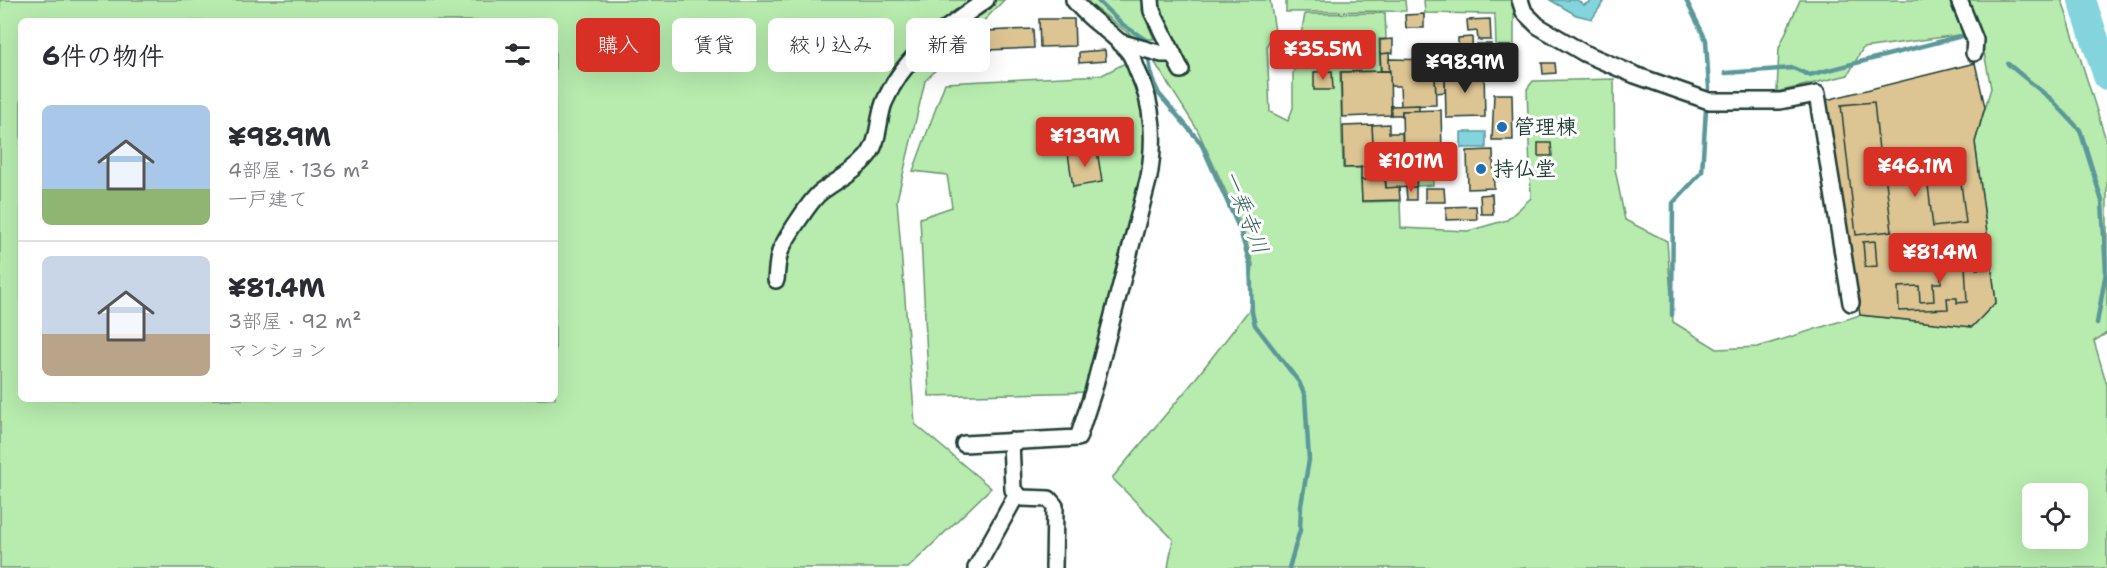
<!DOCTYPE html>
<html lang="ja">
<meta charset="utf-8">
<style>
:root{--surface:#fff;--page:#f2f2f3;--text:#2b2b33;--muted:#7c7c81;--line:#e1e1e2;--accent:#d93025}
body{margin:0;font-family:"Shantell Sans","Klee One",sans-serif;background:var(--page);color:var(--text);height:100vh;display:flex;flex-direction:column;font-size:22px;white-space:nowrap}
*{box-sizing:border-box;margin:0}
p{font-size:20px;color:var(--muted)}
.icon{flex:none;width:33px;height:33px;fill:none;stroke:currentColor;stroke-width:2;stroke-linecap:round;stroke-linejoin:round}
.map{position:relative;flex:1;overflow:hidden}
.drawer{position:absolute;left:18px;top:18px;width:540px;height:384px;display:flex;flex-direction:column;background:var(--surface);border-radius:9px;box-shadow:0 6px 24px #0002}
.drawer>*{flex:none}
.banner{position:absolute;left:576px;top:18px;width:570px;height:54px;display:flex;gap:12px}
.tools{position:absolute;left:2022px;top:483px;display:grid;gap:12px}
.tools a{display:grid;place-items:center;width:66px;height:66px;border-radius:9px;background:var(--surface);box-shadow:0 6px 24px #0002;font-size:30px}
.price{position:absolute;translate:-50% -51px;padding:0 14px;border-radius:6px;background:var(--accent);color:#fff;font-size:20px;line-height:39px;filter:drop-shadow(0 2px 3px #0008)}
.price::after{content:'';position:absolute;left:50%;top:36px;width:18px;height:14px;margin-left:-9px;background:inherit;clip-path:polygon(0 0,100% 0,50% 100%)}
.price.active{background:#222;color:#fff}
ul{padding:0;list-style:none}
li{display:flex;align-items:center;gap:18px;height:150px;padding:0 24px}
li+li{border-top:2px solid var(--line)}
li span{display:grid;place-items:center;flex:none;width:168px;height:120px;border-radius:9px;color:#555}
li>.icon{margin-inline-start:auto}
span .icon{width:72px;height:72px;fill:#fffc;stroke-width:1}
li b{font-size:26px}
h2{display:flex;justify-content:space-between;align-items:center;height:72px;padding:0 24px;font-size:26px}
.chip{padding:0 21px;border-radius:9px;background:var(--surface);box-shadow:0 6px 24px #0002;font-size:21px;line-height:54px}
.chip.active{background:var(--accent);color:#fff}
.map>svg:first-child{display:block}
</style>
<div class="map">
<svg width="2107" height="568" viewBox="0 0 2107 568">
<rect width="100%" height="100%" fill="#fff"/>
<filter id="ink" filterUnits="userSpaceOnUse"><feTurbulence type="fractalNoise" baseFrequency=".0167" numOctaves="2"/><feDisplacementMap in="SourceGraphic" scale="12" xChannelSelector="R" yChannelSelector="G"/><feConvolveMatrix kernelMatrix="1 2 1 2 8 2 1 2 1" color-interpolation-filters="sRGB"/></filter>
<g filter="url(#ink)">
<!-- green -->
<g fill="#b7ecae" stroke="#6b9471" stroke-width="1.5" fill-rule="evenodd">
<path d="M 0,0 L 1004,0 L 925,81 L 897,200 L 915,424 L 991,488 L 908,568 L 0,568 ZM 21,21 L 555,21 L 555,399 L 21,399 Z"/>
<polygon points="1085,0 1143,0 1142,10 1154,39 1136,39"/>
<path d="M 1154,0 L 1270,0 L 1275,31 L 1267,45 L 1270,112 L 1288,121 L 1293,108 L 1293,74 L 1305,14 L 1385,13 L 1386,39 L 1379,39 L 1380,71 L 1340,72 L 1343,168 L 1361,168 L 1362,202 L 1400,201 L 1401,228 L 1468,231 L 1507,220 L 1531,198 L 1527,89 L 1533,81 L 1614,79 L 1615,169 L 1625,220 L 1667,241 L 1673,322 L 1717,349 L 1758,347 L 1860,315 L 1972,327 L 1996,302 L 1975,142 L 1991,88 L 1980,32 L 1863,48 L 1848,75 L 1777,92 L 1779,48 L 1800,0 L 2062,0 L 2107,143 L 2107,333 L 2094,341 L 2107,385 L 2107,568 L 1168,568 L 1173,539 L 1112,478 L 1189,387 L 1249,310 L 1253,264 L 1241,224 L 1197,129 L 1155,63 L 1180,55 ZM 2032,494 L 2078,494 L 2078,538 L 2032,538 Z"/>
<polygon points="1286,0 1405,0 1406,11 1286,12"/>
<polygon points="1424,0 1514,0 1514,46 1496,46 1495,14 1425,13"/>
<polygon points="1133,59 1154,148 1093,392 929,396 920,218 952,207 947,175 913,171 945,83 1102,75"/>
<polygon points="1432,154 1433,185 1417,186 1416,155"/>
</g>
<!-- water -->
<g fill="#83d4dc" stroke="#5b9899" stroke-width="1.5">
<polygon points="1550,0 1577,0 1584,5 1593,0 1605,0 1592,19 1576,15"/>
<rect x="1461" y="132" width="25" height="16"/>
</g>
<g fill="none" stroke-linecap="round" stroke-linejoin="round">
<!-- stream -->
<g stroke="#5b9899" stroke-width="4.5">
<polyline points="1097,0 1122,24 1146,40 1152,79 1159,94 1201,143 1240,230 1250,264 1252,312 1255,325 1299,382 1305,396 1309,460 1301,505 1300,530 1289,568"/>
<polyline points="1686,0 1706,40 1709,89"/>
<polyline points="2008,64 2051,99 2080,130 2102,201 2106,272 2097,323"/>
<polyline points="1725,73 1793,68 1809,75 1962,36"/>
<polyline points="1672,315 1673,203 1702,172 1706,109"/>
</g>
<!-- river -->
<polyline stroke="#83d4dc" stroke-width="28" points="2082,0 2107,76"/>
</g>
<!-- building -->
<g fill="#ddc493" stroke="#1f3d34" stroke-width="1.5">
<polygon points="1424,14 1424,28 1406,28 1405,15"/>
<polygon points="1039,19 1074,19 1075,46 1040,47"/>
<polygon points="1490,19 1491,40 1478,40 1477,31 1468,32 1467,20"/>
<polygon points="1033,29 1034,48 987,50 986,31"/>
<polygon points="1472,37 1473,71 1445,72 1444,53 1458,53 1458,38"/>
<polygon points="1393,39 1393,53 1380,54 1380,40"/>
<polygon points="983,41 983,51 967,52 966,42"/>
<polygon points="1477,44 1491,44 1491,54 1477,55"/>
<polygon points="1494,46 1511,46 1512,61 1495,61"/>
<polygon points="1105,50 1106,61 1079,63 1079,52"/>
<polygon points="1389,53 1390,71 1381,71 1380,54"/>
<polygon points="1389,59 1435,60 1436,105 1401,106 1400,86 1390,86"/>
<rect x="1488" y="61" width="24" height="10"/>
<polygon points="1542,63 1555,63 1556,73 1543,74"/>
<polygon points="1975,63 1985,107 1975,142 1996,302 1972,327 1860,315 1826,100"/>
<polygon points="1484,70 1485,117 1446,118 1445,72"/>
<polygon points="1332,71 1333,90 1314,90 1314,72"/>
<polygon points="1390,71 1391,115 1342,117 1341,72"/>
<polygon points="1435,77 1445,77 1445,92 1436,93"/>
<polygon points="1494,94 1512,94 1513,140 1492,140"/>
<polygon points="1874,102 1880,160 1957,151 1966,223 1933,227 1926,169 1885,174 1892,231 1856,235 1841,105"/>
<polygon points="1419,105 1419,111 1402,111 1402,115 1391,115 1391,106"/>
<polygon points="1441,110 1442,153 1403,154 1402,111"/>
<polygon points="1389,124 1389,133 1402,133 1403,154 1415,154 1416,187 1386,188 1384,148 1373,149 1372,125"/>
<polygon points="1372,125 1374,167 1344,168 1343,126"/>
<polygon points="1538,143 1551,143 1552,156 1538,156"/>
<polygon points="1097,150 1102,182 1073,187 1068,154"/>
<polygon points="1493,150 1494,188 1468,189 1467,151"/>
<polygon points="1456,156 1456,169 1434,170 1434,157"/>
<polygon points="1373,162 1385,162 1385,170 1374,171"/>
<rect x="1361" y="167" width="13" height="13"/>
<polygon points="1361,180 1385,180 1386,188 1399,187 1400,200 1362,201"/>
<polygon points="1406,187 1416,187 1416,200 1407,200"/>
<polygon points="1425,188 1444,188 1445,202 1425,202"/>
<polygon points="1492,194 1493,214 1481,214 1480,195"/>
<polygon points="1476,206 1477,219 1446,220 1446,207"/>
<polygon points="1987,238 1988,269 1976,269 1975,239"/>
<polygon points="1875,241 1877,266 1865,267 1863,242"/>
<polygon points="1964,247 1967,302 1957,303 1957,298 1947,298 1948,309 1899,311 1898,287 1919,286 1920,302 1934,301 1933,283 1941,283 1940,248"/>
</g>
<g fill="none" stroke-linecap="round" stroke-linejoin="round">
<!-- minor casing -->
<g stroke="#1f3d34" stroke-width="20">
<g id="minor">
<polyline points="1151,0 1152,11 1181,70"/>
<polyline points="1520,0 1524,12 1538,26 1584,53 1635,75 1709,101 1780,101 1817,94 1851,303"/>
<polyline points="1959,0 1975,40 1974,53"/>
<polyline points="1119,42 1162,54 1173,54"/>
<path d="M 776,280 C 777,271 777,261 780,252 C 784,241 811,199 821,192 C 835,181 853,173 865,159 C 880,144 877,122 884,103 C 905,53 944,30 986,0"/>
<polyline points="1011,441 1013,490 1022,498 1049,499 1055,506 1054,568"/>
<path d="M 964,444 L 1078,438 L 1093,392 L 1149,177 C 1155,140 1154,107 1138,72 C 1135,65 1133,57 1128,51 C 1113,32 1090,22 1074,0"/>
<polyline points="976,568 1017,494"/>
</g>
</g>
<!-- minor -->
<use href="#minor" stroke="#fff" stroke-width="15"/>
</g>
</g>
<!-- markers -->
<g fill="#1f6fb2" stroke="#fff" stroke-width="2">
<circle cx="1502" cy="127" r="6"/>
<circle cx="1481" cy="169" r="6"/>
</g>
<g text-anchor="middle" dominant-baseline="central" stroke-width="6" stroke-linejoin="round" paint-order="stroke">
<!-- poi labels -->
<g font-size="21" font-weight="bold" fill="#1f3d34" stroke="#fff" text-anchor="start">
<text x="1514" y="127">管理棟</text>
<text x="1493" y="169">持仏堂</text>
</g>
<!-- water labels -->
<g font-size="22" font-style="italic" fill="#38635e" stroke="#fff">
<text transform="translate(1246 212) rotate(69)">一乗寺川</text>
</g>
</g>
</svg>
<div class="tools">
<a><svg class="icon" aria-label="locate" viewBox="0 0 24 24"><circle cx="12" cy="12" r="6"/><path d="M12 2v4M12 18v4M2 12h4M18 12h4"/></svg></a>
</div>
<b class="price" style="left:1323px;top:81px">¥35.5M</b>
<b class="price active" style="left:1465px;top:94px">¥98.9M</b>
<b class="price" style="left:1085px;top:168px">¥139M</b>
<b class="price" style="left:1411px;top:193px">¥101M</b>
<b class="price" style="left:1915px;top:198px">¥46.1M</b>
<b class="price" style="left:1940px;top:284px">¥81.4M</b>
<div class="banner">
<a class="chip active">購入</a>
<a class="chip">賃貸</a>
<a class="chip">絞り込み</a>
<a class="chip">新着</a>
</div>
<section class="drawer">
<h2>6件の物件<svg class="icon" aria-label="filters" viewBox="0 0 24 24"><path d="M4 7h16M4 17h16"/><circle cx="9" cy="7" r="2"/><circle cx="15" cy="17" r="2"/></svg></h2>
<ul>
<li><span style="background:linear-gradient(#a9c7e8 70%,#8fb573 0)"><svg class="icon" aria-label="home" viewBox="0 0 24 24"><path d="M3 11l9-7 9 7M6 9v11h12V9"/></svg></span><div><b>¥98.9M</b><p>4部屋 · 136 m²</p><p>一戸建て</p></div></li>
<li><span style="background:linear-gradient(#c9d6e8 65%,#b9a48a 0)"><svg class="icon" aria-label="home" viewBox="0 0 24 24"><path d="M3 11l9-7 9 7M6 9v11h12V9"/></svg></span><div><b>¥81.4M</b><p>3部屋 · 92 m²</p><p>マンション</p></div></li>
</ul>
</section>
</div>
